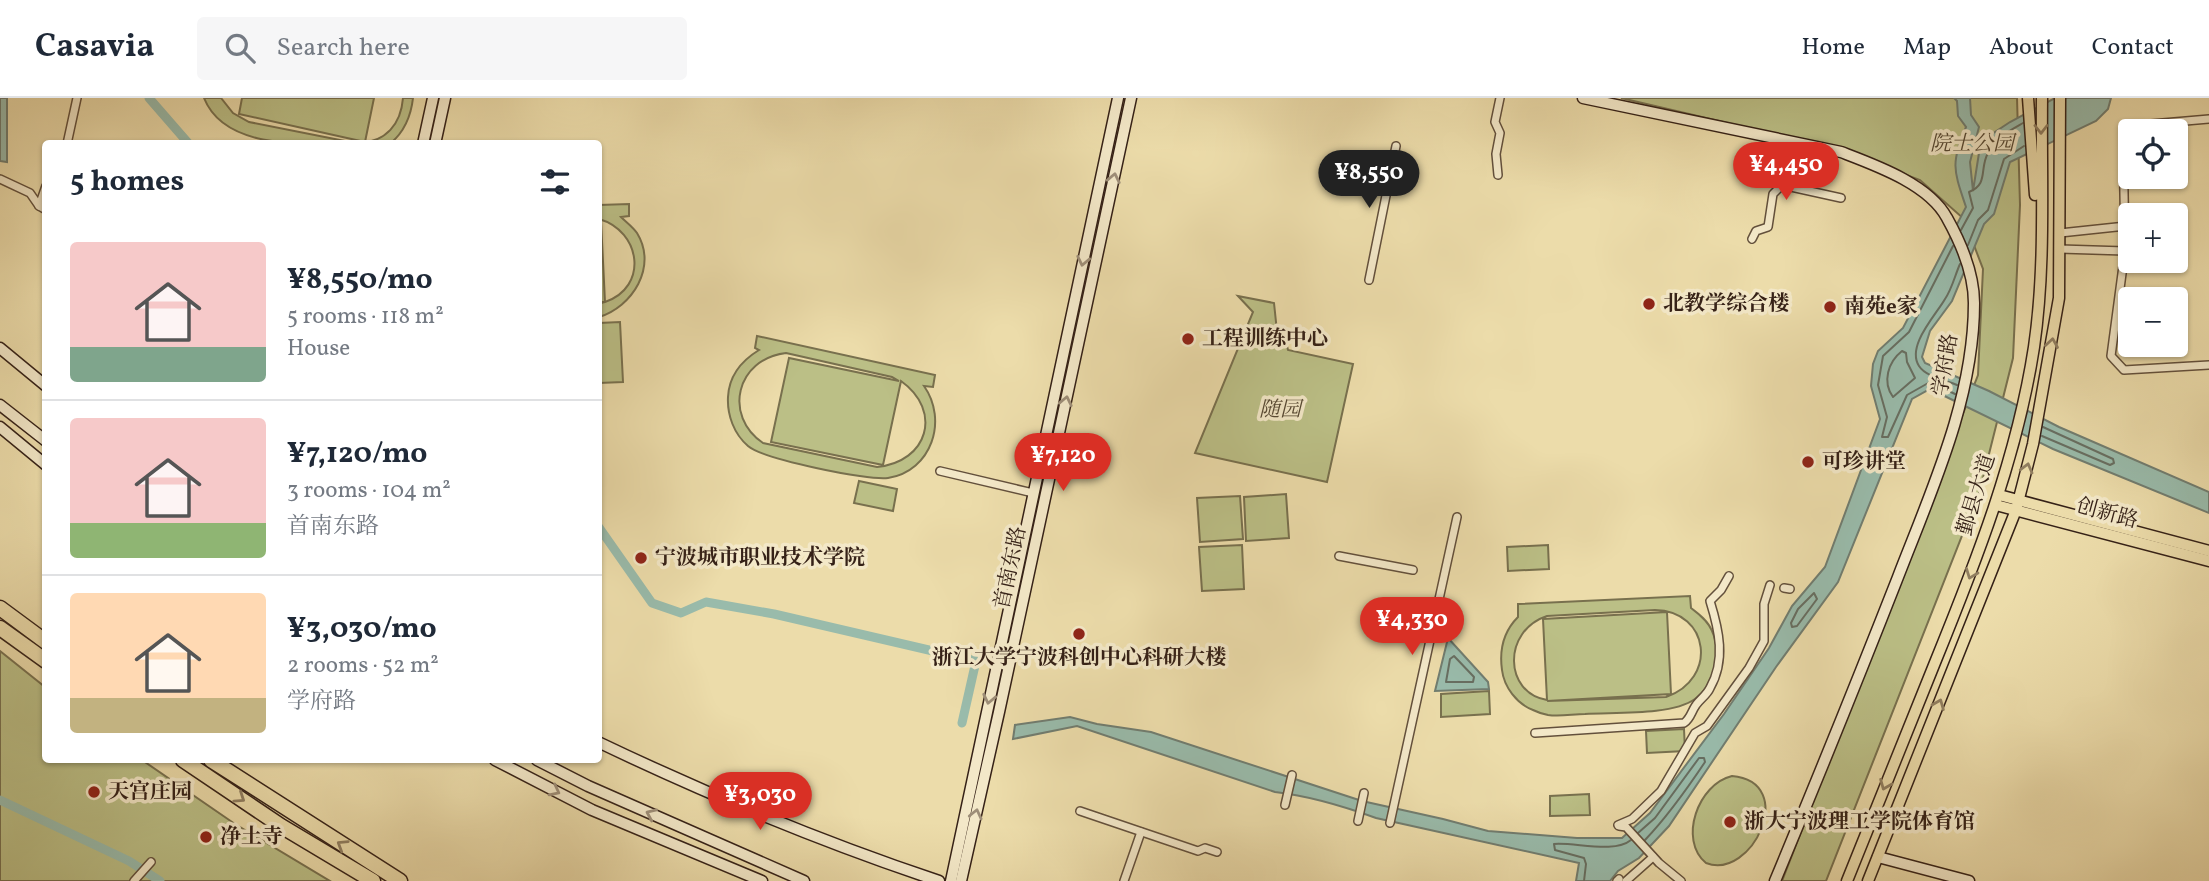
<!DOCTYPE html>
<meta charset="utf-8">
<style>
:root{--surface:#fff;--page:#f6f6f7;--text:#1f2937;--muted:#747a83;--line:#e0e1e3;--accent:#d93025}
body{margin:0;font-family:Vollkorn,"Noto Serif SC",serif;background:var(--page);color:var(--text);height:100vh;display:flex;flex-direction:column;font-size:26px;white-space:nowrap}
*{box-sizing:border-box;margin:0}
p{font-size:23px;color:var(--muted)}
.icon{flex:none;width:38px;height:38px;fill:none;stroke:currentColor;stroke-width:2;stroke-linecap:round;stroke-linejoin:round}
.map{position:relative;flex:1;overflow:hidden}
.drawer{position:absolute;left:42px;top:42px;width:560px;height:623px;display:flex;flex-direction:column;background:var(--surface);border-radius:7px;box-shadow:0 2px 5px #0004}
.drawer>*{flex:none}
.buttons{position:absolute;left:2118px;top:21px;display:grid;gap:14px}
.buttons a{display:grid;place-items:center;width:70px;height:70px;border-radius:7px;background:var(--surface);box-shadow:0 2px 5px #0004;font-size:35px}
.price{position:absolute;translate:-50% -60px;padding:0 16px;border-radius:24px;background:var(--accent);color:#fff;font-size:23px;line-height:46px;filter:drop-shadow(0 2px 4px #0008)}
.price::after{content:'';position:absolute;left:50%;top:42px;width:21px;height:16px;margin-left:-10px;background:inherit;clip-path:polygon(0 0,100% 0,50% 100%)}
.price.on{background:#222;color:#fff}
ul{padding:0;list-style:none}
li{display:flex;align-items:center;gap:21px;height:175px;padding:0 28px}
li+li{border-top:2px solid var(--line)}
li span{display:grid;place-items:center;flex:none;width:196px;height:140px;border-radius:7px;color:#555}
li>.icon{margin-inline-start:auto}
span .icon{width:84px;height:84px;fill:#fffc;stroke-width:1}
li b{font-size:30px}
h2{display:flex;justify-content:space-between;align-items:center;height:84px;padding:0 28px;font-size:30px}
header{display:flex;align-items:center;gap:42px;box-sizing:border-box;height:98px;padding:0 35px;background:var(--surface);border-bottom:2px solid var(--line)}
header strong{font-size:33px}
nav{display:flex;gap:38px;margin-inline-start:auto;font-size:24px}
.search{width:490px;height:63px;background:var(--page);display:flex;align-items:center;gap:18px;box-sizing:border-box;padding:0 24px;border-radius:7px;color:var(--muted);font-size:26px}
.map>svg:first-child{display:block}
</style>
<header>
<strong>Casavia</strong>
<div class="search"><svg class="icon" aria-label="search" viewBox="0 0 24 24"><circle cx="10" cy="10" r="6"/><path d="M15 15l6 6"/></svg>Search here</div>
<nav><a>Home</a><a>Map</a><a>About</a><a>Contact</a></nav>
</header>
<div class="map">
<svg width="2209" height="783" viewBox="0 0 2209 783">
<rect width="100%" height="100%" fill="#ecdcaa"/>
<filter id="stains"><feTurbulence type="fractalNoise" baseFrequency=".00286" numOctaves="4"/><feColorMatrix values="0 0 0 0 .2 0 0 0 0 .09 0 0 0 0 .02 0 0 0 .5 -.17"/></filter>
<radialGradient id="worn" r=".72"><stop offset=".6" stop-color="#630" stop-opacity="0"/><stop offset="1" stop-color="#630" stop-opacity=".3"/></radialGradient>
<!-- green -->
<g fill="#bbbf86" stroke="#78704e" stroke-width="2" fill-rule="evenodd">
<path d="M 204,0 L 221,0 L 233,15 L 249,24 L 355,45 C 308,46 225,53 204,0 Z"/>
<polygon points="242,0 374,0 365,44 239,16"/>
<path d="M 403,0 L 413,0 C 411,18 405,33 391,45 L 359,45 C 386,44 401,26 403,0 Z"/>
<polygon points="1621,0 2017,0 2020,107 2013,260 1980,392 1826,783 1782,783 1978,277 1983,171 1964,121 1920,82 1838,51"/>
<path d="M 629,106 L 629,118 L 621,119 C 626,124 633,129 637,135 C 658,169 632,209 599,219 L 599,206 L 604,204 L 599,204 L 599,124 L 601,123 L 605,204 C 649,189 641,133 599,121 L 599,107 Z"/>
<polygon points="1238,198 1274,205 1278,243 1286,244 1288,252 1353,266 1327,384 1195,355 1253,214"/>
<polygon points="620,224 623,284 599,285 599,225"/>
<path d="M 757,238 L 935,277 L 933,289 L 924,288 C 948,322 932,373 888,380 C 868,383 763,361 748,348 C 734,336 727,317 728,299 C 729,278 741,263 759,252 L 755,250 ZM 786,255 L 892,279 L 899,283 L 789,260 L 771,344 L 883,367 L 901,283 C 943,313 928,364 877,369 L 763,345 C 723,318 736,261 786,255 Z"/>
<polygon points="859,383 897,391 893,413 854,405"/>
<polygon points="1286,396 1289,440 1246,443 1244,399"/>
<polygon points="1240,398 1243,441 1200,444 1197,400"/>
<polygon points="1242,447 1244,491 1202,493 1199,449"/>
<polygon points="1548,447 1549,471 1508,473 1507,449"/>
<path d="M 1690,498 L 1691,510 C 1699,516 1708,523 1712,533 C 1722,554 1714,587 1695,601 C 1671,618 1614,614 1585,616 C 1573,616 1560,619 1548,617 C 1543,616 1537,614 1533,612 C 1517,606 1504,589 1502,572 C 1499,551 1503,534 1518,519 L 1518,506 ZM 1655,512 C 1710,513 1718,581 1666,599 L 1547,603 L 1671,596 L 1667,514 L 1543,521 L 1547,602 C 1504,595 1502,533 1547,518 Z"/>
<polygon points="0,553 45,589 46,662 142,662 235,726 330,783 0,783"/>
<polygon points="1489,593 1490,616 1441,619 1441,596"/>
<polygon points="1684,631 1685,653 1647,655 1646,633"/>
<path d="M 1732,678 C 1799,684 1752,783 1706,765 C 1678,742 1698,686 1732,678 Z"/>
<polygon points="1589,696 1590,717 1550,718 1550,698"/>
</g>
<!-- water -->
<g fill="#99bbab" stroke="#717d70" stroke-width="2">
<polygon points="0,0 7,0 7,64 0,63"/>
<path d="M 1954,0 L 1970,0 L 1971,17 L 1979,29 L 1970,64 L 1973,93 L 1979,55 L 1992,36 L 2010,24 L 2055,0 L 2111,0 L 2108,11 L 2096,23 L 2010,64 L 1994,116 L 1984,126 L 1952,203 L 1930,233 L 1922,259 L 1925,265 L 1989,293 L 2059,329 L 2209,394 L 2209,415 L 2053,351 L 1930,291 L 1912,301 L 1838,484 L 1776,569 L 1669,728 L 1639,760 L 1618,773 L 1610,783 L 1576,783 L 1579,765 L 1376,720 C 1343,708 1310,698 1275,694 L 1077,628 L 1013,641 L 1015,627 L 1070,619 L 1097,626 L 1151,634 L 1362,703 L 1443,721 L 1488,733 L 1577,740 L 1622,740 L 1650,715 L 1724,616 L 1769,550 L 1792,508 L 1825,469 L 1880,321 L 1871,288 L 1873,266 L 1878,253 L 1903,230 L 1966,109 C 1954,73 1950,66 1966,29 L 1958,18 L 1957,3 Z"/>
<polygon points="1448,540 1488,584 1489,591 1435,593"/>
</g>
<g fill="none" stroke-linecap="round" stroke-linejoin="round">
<!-- shore -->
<g stroke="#676e61" stroke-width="2">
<path d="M 1961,132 L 1973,110 L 1969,94 C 1989,86 1979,71 1988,55 C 1995,40 2009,33 2023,25"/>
<polyline points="1968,147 1978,122 1988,112 2004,61 2024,48"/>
<polyline points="1953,148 1909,234 1883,258 1878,287 1887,319 1882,339 1888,339 1907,297 1930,284 1955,296"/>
<path d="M 1902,253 L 1906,255 L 1907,264 L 1915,280 L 1893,299 C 1882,284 1888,264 1902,253 Z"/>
<path d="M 1957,287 C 1946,282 1926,279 1919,268 C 1906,248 1936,217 1945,201 C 1952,191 1955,177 1960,166"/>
<polyline points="2042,338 2110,367 2114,365 2113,361 2043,329"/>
<polygon points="1814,495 1817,501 1797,528 1792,529 1791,525 1798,511"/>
<polygon points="1454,558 1474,579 1473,584 1446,584 1450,561"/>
<path d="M 1638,735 L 1655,720 L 1699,660 L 1704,660 L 1705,664 C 1687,691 1668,718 1645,742"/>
<path d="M 1584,783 L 1586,766 L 1584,760 L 1555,752 L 1554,746 C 1575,744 1614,756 1631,742"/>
</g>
<!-- canal -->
<g stroke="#99bbab" stroke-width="9">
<polyline points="149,0 189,46"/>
<polyline points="598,428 652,505 681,515 706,504 774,516 976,563 962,625"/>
<polyline points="0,702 129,763 160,783"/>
</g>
<!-- street casing -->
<g stroke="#63503c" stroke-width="10">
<g id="street">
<polyline points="2209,21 2128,28 2123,38 2125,153 2111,258 2124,272 2209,267"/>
<polyline points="67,46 77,0"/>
<polyline points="1498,77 1496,56 1500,35 1495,24 1500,0"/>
<polyline points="0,81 30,95 39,108"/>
<polyline points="46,88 39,108 46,112"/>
<polyline points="1799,90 1807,47"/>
<polyline points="2060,135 2126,128"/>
<polyline points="1752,141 1756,133 1768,129 1773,96 1782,87 1841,100"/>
<polyline points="2060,151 2125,153"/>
<polyline points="1369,182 1396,48"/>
<polyline points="940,373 1033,395"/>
<polyline points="1339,458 1413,472"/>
<polyline points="1784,490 1790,491"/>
<path d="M 1535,635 L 1684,625 C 1691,620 1691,614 1696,607 C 1700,601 1707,597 1710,590 C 1726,562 1719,532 1710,503 L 1721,492 L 1729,478"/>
<polyline points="1285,707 1292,677"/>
<polyline points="1080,713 1198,753 1205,750 1217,754"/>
<polyline points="1358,723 1364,695"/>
<polyline points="1390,725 1457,419"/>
<polyline points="1618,727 1632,721 1661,693 1695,635 1707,628 1749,570 1764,543 1764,506 1770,487"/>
<polyline points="1619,728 1626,729 1659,765 1681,783"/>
<polyline points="134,783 151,764"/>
<polyline points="1124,783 1141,734"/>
<polyline points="1617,783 1619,781"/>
<polyline points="1626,783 1653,759"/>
</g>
</g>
<!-- secondary casing -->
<g stroke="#352117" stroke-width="13">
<g id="secondary">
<path d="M 1583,0 L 1841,54 C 1875,67 1929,86 1947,120 C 1961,145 1974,176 1974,205 C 1974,300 1932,391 1898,479 C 1858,581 1817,682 1775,783"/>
<polyline points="423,46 433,0"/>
<polyline points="435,46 445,0"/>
<polyline points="0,250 46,288"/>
<polyline points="0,307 46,343"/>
<polyline points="0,329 46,367"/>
<path d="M 598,644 C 709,697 822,744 939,783"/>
<polyline points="495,662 592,712 762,783"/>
<polyline points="537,662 588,688 804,783"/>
<polyline points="1878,759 1969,783"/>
<polyline points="951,783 1118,0"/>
<polyline points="961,783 999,614 1131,0"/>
</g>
</g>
<!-- primary casing -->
<g stroke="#352117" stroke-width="13">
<g id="primary">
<polyline points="2028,0 2035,97"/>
<polyline points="1999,397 2209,453"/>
<polyline points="1996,407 2209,463"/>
<path d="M 1847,783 C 1876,711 1905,639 1934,567 C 1976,464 2017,360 2034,249 C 2046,167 2041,83 2042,0"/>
<polyline points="1868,783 2016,412 2033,346 2059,200 2060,0"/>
</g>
</g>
<!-- highway casing -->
<g stroke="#352117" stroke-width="17">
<g id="highway">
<polyline points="0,510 46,544"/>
<polyline points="0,530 46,563"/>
<polyline points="183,662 281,728 373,783"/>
<polyline points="211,662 400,783"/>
</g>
</g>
<!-- street -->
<use href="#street" stroke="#f3e8c8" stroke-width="7"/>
<!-- secondary -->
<use href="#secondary" stroke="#f3e8c8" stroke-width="10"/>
<!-- primary -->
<use href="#primary" stroke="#ecdcaa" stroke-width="10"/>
<!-- highway -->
<use href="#highway" stroke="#ecdcaa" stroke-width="14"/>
</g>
<!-- one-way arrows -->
<defs><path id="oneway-chevron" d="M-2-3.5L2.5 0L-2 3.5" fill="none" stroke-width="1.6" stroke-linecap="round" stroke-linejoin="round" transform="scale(1.75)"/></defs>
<g stroke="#907e60">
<use href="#oneway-chevron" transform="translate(2041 31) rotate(90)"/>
<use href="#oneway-chevron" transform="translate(2052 245) rotate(-81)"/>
<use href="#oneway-chevron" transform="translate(2027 370) rotate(-75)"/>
<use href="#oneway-chevron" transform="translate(1971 476) rotate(111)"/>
<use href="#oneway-chevron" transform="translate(1939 606) rotate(-68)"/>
<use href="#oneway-chevron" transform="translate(1885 687) rotate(112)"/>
<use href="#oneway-chevron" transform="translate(240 700) rotate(34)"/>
<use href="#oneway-chevron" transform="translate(342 747) rotate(-148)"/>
</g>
<g stroke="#9e8e78">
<use href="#oneway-chevron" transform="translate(1114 80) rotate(-78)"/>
<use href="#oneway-chevron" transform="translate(1083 163) rotate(102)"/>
<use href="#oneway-chevron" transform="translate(1066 303) rotate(-78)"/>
<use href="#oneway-chevron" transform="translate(989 601) rotate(102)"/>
<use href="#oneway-chevron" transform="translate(555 693) rotate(27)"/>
<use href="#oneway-chevron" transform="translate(651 716) rotate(-156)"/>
<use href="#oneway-chevron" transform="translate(976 716) rotate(-77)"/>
</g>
<!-- markers -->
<g fill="#8f2418" stroke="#f3e8c8" stroke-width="2.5">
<circle cx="1649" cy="206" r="7"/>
<circle cx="1830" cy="209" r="7"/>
<circle cx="1188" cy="241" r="7"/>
<circle cx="1808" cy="364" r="7"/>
<circle cx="641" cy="460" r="7"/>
<circle cx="1079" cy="536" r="7"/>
<circle cx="94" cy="694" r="7"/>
<circle cx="1730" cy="724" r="7"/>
<circle cx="206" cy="739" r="7"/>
</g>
<g text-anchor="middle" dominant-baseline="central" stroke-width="7" stroke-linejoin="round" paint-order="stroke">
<!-- park labels -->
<g font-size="21" font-style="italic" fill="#564833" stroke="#f3e8c8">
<text x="1972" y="46">院士公园</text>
<text x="1280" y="312">随园</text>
</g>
<!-- poi labels -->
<g font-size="21" font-weight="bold" fill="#352117" stroke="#f3e8c8" text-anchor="start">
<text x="1663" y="206">北教学综合楼</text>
<text x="1844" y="209">南苑e家</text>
<text x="1202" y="241">工程训练中心</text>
<text x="1822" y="364">可珍讲堂</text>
<text x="655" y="460">宁波城市职业技术学院</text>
<text x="1079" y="560" text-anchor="middle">浙江大学宁波科创中心科研大楼</text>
<text x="108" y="694">天宫庄园</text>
<text x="1744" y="724">浙大宁波理工学院体育馆</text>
<text x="220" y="739">净土寺</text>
</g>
<!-- street labels -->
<g font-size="21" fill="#352117" stroke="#f3e8c8">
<text transform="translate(1946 267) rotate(-80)">学府路</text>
<text transform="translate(1977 397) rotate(-73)">鄞县大道</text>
<text transform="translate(2107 416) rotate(15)">创新路</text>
<text transform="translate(1011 470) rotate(-78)">首南东路</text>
</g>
</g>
<rect width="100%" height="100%" filter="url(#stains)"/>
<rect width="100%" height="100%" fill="url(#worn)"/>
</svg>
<div class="buttons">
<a><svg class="icon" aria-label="locate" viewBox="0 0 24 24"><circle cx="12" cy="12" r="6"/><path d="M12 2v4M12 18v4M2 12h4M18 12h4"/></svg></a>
<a>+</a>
<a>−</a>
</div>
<b class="price" style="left:1786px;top:104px">¥4,450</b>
<b class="price on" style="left:1369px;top:112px">¥8,550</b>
<b class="price" style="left:1063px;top:395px">¥7,120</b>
<b class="price" style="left:1412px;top:559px">¥4,330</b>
<b class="price" style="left:760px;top:734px">¥3,030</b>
<section class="drawer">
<h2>5 homes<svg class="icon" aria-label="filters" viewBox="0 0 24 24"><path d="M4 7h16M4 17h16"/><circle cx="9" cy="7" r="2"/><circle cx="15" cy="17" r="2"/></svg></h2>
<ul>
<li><span style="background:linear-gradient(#f6c9c9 75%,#7fa58c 0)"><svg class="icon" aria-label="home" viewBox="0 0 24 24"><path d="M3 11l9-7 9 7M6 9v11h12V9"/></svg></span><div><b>¥8,550/mo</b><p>5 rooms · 118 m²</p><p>House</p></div></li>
<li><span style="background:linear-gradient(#f6c9c9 75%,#8fb573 0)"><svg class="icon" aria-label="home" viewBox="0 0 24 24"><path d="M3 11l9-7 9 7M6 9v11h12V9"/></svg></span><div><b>¥7,120/mo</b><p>3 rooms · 104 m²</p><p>首南东路</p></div></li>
<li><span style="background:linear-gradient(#ffd9b3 75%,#c2b280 0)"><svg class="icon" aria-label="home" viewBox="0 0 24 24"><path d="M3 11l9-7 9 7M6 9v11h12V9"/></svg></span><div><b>¥3,030/mo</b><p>2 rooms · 52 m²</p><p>学府路</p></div></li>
</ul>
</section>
</div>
